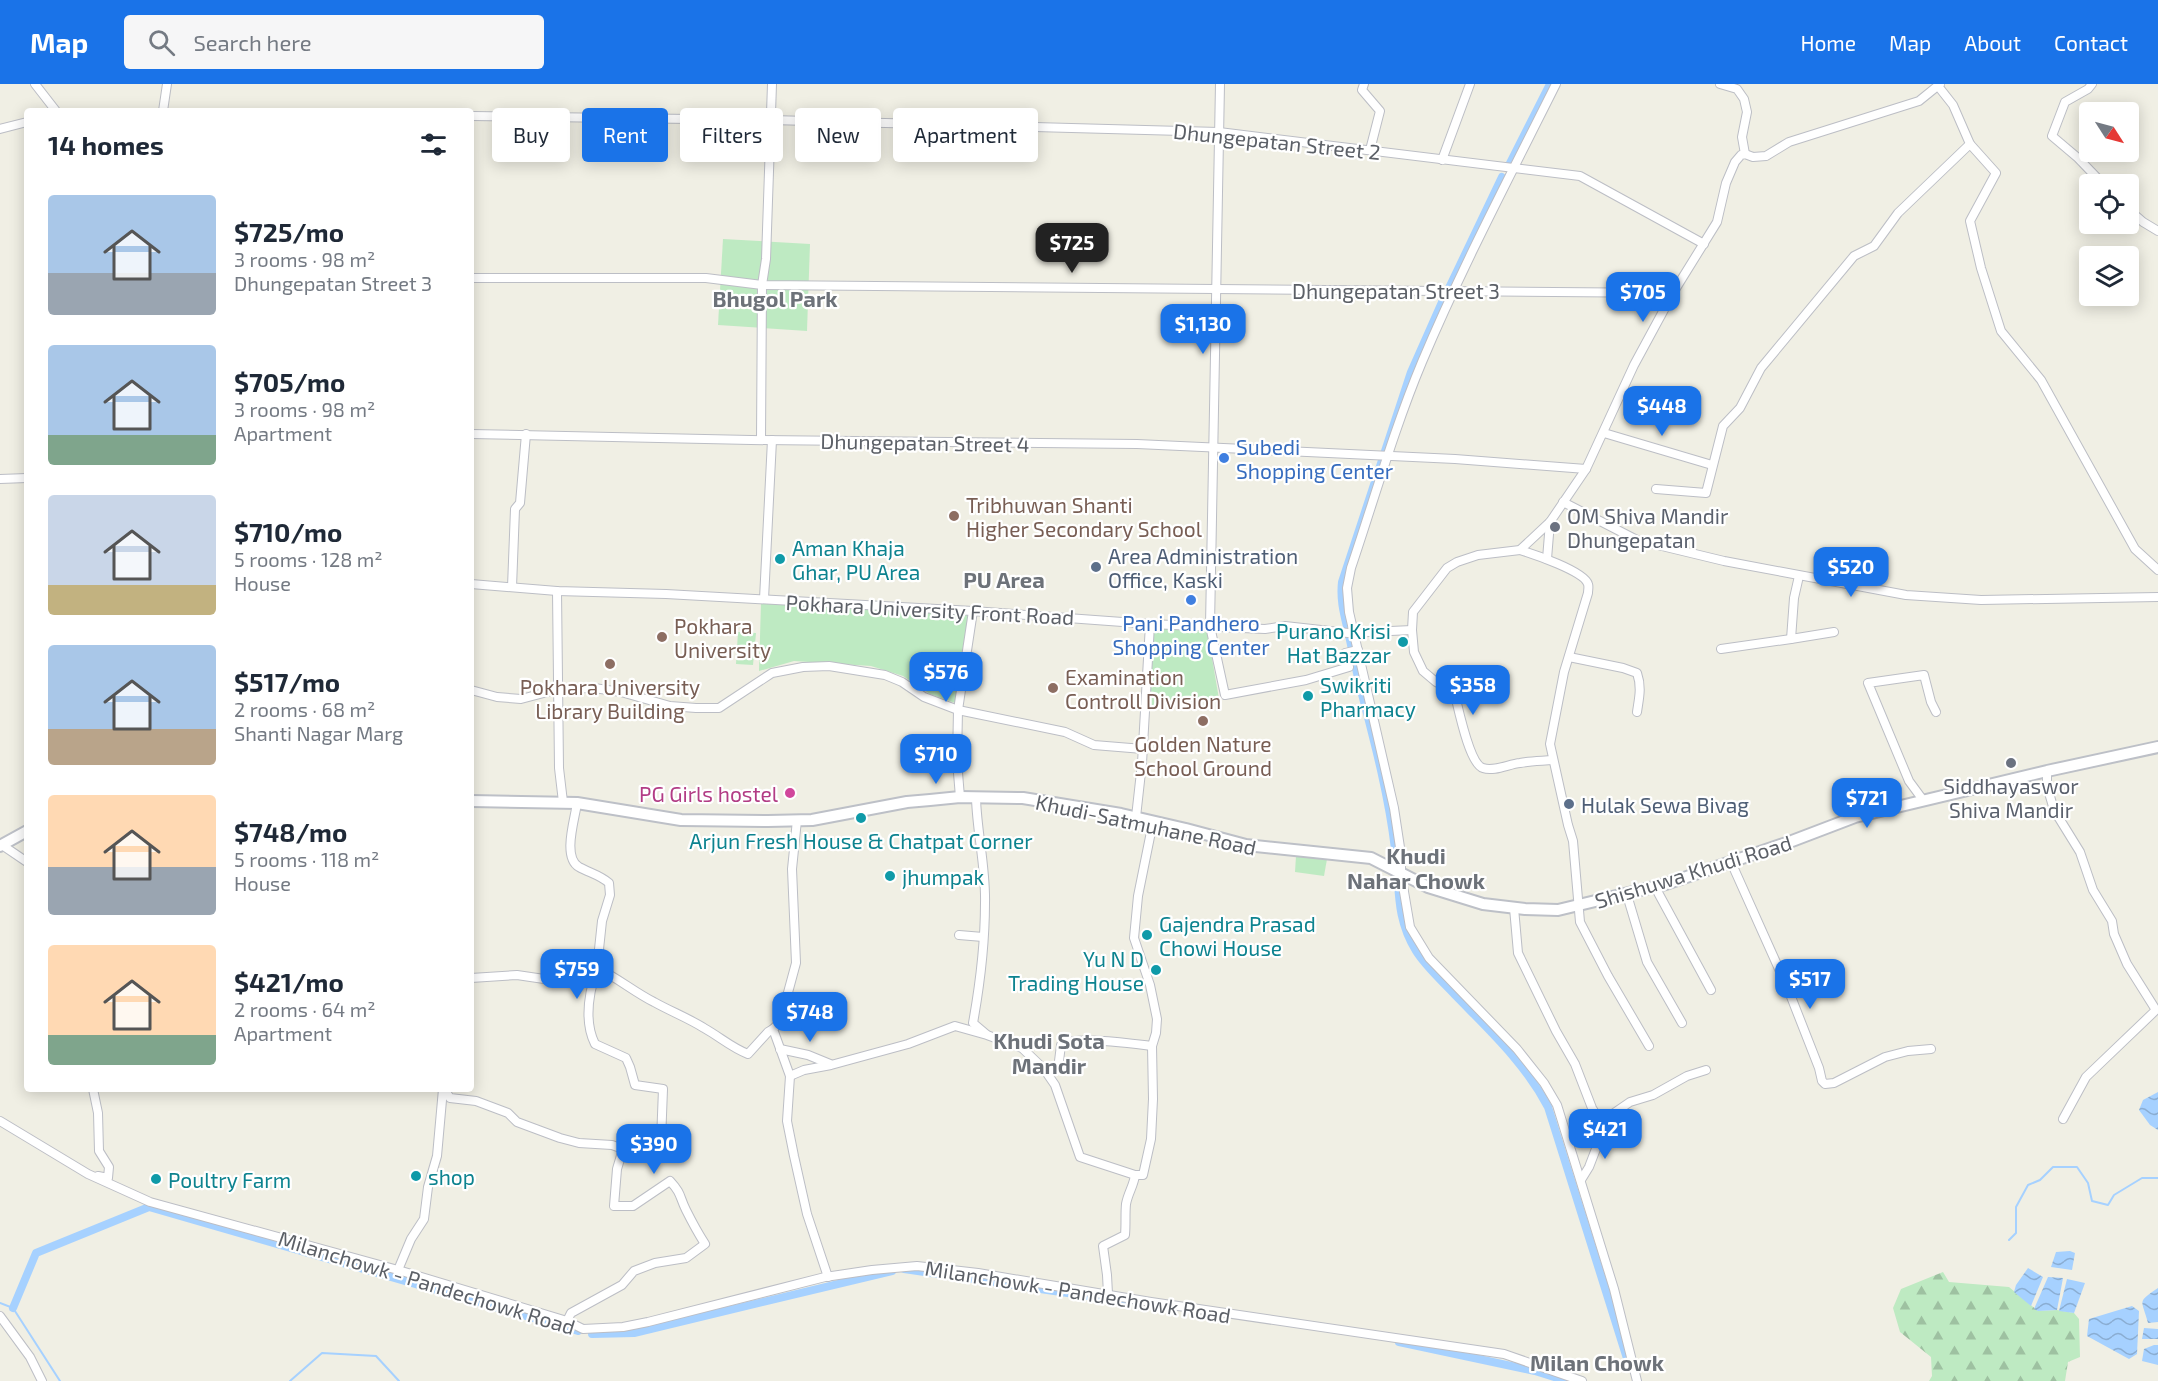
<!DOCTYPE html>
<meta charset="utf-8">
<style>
:root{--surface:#fff;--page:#f6f6f7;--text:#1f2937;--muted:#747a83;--accent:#1a73e8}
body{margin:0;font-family:"Exo 2",sans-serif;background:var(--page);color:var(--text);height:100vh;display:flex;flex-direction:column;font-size:22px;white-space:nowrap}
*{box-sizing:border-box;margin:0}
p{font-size:20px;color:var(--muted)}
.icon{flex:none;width:33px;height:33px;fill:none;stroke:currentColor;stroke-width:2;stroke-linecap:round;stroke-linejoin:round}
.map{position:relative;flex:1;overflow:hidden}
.details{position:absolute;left:24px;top:24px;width:450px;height:984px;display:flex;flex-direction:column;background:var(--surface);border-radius:6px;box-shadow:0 3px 15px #0003}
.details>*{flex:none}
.banner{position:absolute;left:492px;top:24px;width:570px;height:54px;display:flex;gap:12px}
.needle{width:39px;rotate:126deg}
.tools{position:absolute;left:2079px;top:18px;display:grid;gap:12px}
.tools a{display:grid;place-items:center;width:60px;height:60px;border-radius:6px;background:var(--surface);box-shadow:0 3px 15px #0003;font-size:30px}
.price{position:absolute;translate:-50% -51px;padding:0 14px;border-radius:12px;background:var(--accent);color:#fff;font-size:20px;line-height:39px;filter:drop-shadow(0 2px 3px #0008)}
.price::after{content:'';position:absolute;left:50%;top:36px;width:18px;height:14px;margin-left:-9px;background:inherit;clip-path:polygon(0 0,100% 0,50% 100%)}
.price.selected{background:#222;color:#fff}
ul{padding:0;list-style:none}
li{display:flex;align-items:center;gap:18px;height:150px;padding:0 24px}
li span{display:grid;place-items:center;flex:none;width:168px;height:120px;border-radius:6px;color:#555}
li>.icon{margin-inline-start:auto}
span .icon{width:72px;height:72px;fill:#fffc;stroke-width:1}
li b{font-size:26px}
h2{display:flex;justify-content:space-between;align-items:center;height:72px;padding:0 24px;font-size:26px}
.pill{padding:0 21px;border-radius:6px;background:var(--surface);box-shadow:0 3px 15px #0003;font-size:21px;line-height:54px}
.pill.selected{background:var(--accent);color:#fff}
header{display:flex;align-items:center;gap:36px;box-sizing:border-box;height:84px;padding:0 30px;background:var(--accent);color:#fff}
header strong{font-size:28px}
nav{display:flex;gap:33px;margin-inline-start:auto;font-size:21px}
.search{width:420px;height:54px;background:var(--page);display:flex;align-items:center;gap:15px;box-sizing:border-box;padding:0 21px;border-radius:6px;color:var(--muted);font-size:22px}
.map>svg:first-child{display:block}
</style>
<header>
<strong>Map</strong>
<div class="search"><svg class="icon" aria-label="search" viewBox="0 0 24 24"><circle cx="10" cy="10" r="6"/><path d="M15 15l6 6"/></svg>Search here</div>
<nav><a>Home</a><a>Map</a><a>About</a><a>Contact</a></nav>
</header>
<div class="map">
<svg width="2158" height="1297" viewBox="0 0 2158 1297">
<defs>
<pattern id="forest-firs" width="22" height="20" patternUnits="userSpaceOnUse" patternTransform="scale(1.5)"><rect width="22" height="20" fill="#beeac2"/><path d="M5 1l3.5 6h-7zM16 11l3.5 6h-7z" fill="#9ec1a1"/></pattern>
<pattern id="water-waves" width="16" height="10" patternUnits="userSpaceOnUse" patternTransform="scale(1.5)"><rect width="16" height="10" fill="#a6d1ff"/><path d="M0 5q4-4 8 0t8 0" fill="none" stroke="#8aadd2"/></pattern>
</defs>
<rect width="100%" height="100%" fill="#f0efe4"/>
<!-- forest -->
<polygon fill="url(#forest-firs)" points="1943,1188 1949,1198 2009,1203 2038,1227 2057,1226 2074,1229 2079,1235 2080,1273 2068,1278 2065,1297 1929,1297 1932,1292 1931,1273 1900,1248 1893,1224 1901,1205"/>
<!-- park -->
<g fill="#beeac2">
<polygon points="723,155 810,160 807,247 718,241"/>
<polygon points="761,518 970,530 955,619 930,610 903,592 871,582 794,577 759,587"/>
<polygon points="1154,544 1207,545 1219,615 1149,622"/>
<polygon points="738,548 756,549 753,581 736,580"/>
<polygon points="1296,772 1327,775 1324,792 1295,788"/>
</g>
<!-- water -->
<g fill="url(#water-waves)">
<polygon points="2158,1008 2158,1046 2150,1041 2139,1026 2143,1016"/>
<polygon points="2070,1167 2075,1169 2072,1186 2051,1183 2056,1168"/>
<polygon points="2028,1184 2043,1193 2031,1222 2014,1208 2016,1201"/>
<polygon points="2048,1193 2063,1194 2057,1226 2038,1227 2034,1225"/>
<polygon points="2067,1195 2085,1199 2074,1229 2059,1227"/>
<path d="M 2158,1204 L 2158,1238 L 2148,1239 C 2142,1215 2136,1219 2158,1204 Z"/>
<polygon points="2132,1222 2139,1227 2137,1270 2129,1275 2087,1252 2089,1235"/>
<polygon points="2144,1244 2158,1245 2158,1255 2142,1255"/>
<polygon points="2154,1261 2158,1261 2158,1281 2142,1277 2144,1265"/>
</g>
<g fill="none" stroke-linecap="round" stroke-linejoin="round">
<!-- stream -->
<g stroke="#a6d1ff" stroke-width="2">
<polyline points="2009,1156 2016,1149 2016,1123 2028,1101 2040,1096 2053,1083 2077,1083 2088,1099 2092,1117 2108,1121 2114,1111 2142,1094 2158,1094"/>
<polyline points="0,1219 13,1224 60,1297"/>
<polyline points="290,1297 322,1269 376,1272 399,1297"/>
</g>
<!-- canal -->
<g stroke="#a6d1ff" stroke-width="8">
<polyline points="1509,81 1550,0"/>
<polyline points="1449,204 1502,93"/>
<path d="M 1446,209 L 1411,288 L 1342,498 C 1340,516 1344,530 1348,547 C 1353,569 1357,592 1363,614 C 1376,664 1389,714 1395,765 C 1400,803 1395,833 1416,867 C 1426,883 1442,897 1455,911 C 1490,947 1524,978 1548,1023 L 1630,1284"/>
<polyline points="904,1185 1129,1218"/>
<polyline points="13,1224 36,1169 149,1123 578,1247"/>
<polyline points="592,1250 634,1249 892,1187"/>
<polyline points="1399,1258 1535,1287 1567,1297"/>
</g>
<!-- minor casing -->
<g stroke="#bcbec5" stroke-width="10">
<g id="minor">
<polyline points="35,0 56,27"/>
<polyline points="1220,0 1210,542 1225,611 1306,596 1349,583 1345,569 1358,566"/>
<polyline points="1364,0 1362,6 1380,27 1370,66"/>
<path d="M 1556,0 C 1510,92 1462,183 1422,278 C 1394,345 1374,416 1351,484 L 1347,504 L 1349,528 L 1394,724 L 1401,770 L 1401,790 L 1410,843 L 1429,874 L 1517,965 L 1544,999 L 1557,1021 L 1614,1205 L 1637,1297"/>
<polyline points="1720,0 1737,5 1744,15 1747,28 1742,53 1745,70"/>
<polyline points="2092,0 2088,5 2065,18 2052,52 2078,74 2103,100"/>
<polyline points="163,27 167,0"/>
<polyline points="471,32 771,36 1219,48 1580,92 1704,160"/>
<polyline points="0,45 27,38"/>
<polyline points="1970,60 1996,89 1970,137 1981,184 2001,247 2041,296 2135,465 2158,486"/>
<polyline points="1442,76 1470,0"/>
<polyline points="2128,125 2143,138 2158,147"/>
<polyline points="471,194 706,194 762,201 1673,209"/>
<polyline points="1604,349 1712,381"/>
<polyline points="471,350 751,356 1137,360 1455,375 1586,385"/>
<polyline points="761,355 762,201 766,175 772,0"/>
<polyline points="0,395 27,394"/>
<polyline points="1656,405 1706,409 1723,342 1740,324 1761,284 1854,172 1874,162 1898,129 1970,60 1953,21 1938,2"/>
<polyline points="1563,418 1637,456 1724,477 1906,511 1981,516 2158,513"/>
<path d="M 1520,466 C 1533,470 1584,487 1588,500 C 1589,503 1588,506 1588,509 L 1564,588 L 1550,660 L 1568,741 L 1573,757 L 1580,838 L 1608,892 L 1649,962"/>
<polyline points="1547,475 1550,438"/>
<polyline points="1799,492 1794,514 1791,555 1834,548"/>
<polyline points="471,500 557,507 666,510 973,527 1150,540 1265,545 1285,542 1348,549 1412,546"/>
<polyline points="512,503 515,425 520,419 526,350"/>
<polyline points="557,507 559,684 563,718"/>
<polyline points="764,515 772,356"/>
<polyline points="1721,565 1791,555"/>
<path d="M 1569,573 L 1623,584 L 1637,589 C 1642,603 1639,614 1637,628"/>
<polyline points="471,606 497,613 521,615 559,605 594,604 621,608 670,622 696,624 719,624 772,589 803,583 829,582 885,591 902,598 924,613 958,626 1065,648 1094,661 1143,665"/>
<path d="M 1553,676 C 1542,677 1531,677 1520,679 C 1509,680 1494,688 1483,684 C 1469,680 1458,622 1454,607 L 1436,598 L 1423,587 L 1414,568 L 1412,546 L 1413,528 L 1447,484 L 1457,478 L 1478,471 L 1520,466 L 1550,438 L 1586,385 L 1634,281 L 1673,209 L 1717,138 L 1726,99 L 1735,78 L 1741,71 L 1745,70 L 1753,73 L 1766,72 L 1789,58 L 1919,17 L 1940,0"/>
<polyline points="2047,687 2047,702 2054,726 2080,768 2093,806 2112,837 2114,850 2127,880 2156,926 2086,993 2063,1035"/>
<polyline points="960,713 957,677 958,626 973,527"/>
<path d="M 976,714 C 977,749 986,784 985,819 C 985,859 980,900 973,939 L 986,950"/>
<polyline points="1923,716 1909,697 1868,599 1924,591 1931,618 1936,628"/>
<polyline points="1136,733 1142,679 1150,540"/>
<polyline points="797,736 792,785 796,879 780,938 773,945 790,992 787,1037 794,1072 807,1130 828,1193"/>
<polyline points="2,761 27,778"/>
<polyline points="1731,778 1788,905 1819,984 1822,997 1825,1000 1834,999 1885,973 1908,967 1931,965"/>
<polyline points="1655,803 1711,906"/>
<polyline points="1627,811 1647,878 1682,939"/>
<polyline points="1514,824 1518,869 1556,947 1575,980 1592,1024 1604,1044"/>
<polyline points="959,851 983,853"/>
<path d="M 471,894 L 517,891 L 544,895 L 551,886 L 597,884 L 602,837 L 610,811 L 609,799 C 600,791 590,789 579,783 C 562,773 575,735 577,719"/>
<polyline points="780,965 808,971 830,980"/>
<path d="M 1044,985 L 1058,985 L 1061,961 C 1072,951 1135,960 1152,962"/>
<polyline points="790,992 804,986 831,981 908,960 955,942 987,951 1022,964 1044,985 1055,1001 1080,1073 1135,1091 1143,1091 1151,1055 1153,1015 1152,962 1156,949 1157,935 1150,901 1134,854 1138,812 1153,738"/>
<polyline points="93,1005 98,1029 99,1067 109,1083 108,1094 98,1092"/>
<path d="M 444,1005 L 450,1014 L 476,1017 L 508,1029 L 517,1038 L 560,1054 L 579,1059 L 612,1061 L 623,1065 L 617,1085 L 614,1122 L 633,1122 L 670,1097 C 682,1110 679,1112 686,1126 C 692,1138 698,1149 705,1160 L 686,1174 L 655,1179 L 634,1187 L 622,1201 L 571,1229 L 567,1237"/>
<polyline points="0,1037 88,1090 150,1118 398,1186 567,1237 583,1245 623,1243 648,1238 825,1193 872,1186 917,1182 978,1189 1151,1218 1504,1270 1582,1297"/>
<path d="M 623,1065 L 626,1061 L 654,1061 L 661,1057 L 663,1005 L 635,1001 L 630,983 L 626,974 L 595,960 C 584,938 589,908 597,884 C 618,894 634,908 654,918 C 670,927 688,934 704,944 C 720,953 732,964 748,970 L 768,948 L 773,945"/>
<polyline points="1581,1096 1589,1083 1604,1044 1614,1029 1630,1018 1653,1011 1687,992 1706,986"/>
<polyline points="398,1186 411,1155 424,1135 428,1103 437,1072 443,1005"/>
<path d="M 1108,1210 L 1107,1191 L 1103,1162 L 1125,1151 C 1126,1140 1125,1130 1126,1120 C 1128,1109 1134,1101 1135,1091"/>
<polyline points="0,1232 30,1273 42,1297"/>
</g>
</g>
<!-- secondary casing -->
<g stroke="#bdc0c7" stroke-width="14">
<g id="secondary">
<polyline points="471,717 577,719 681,736 768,737 812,736 907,718 930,716 960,713 1023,714 1121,730 1186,745 1246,761 1371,774 1428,803 1483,820 1525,825 1558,826 1666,800 1792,757 1855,733 2047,687 2158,663"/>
<polyline points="0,762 27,747"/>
</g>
</g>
<!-- minor -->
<use href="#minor" stroke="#fff" stroke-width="8"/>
<!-- secondary -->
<use href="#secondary" stroke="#fff" stroke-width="10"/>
</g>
<!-- markers -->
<g fill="#3f7fe0" stroke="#fff" stroke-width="2">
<circle cx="1224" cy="374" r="6"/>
<circle cx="1191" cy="516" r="6"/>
</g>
<g fill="#8d6e63" stroke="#fff" stroke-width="2">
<circle cx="954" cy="432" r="6"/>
<circle cx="662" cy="553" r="6"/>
<circle cx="610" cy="580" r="6"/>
<circle cx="1053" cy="604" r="6"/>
<circle cx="1203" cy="637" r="6"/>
</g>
<g fill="#6b7280" stroke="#fff" stroke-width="2">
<circle cx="1555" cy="443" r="6"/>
<circle cx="2011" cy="679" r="6"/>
</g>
<g fill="#0f9aa8" stroke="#fff" stroke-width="2">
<circle cx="780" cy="475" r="6"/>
<circle cx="1403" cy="558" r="6"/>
<circle cx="1308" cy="612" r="6"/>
<circle cx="861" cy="734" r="6"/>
<circle cx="890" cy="792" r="6"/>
<circle cx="1147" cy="851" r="6"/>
<circle cx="1156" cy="886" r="6"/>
<circle cx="416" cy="1092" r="6"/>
<circle cx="156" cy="1095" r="6"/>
</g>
<g fill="#5c6f8a" stroke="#fff" stroke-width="2">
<circle cx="1096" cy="483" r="6"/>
<circle cx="1569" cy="720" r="6"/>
</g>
<circle fill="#d1479c" stroke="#fff" stroke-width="2" cx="790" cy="709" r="6"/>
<g text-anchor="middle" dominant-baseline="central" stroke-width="4.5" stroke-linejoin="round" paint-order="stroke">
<!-- street labels -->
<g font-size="21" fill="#5c6067" stroke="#fff">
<text transform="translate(1277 57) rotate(6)">Dhungepatan Street 2</text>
<text x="1396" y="206">Dhungepatan Street 3</text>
<text transform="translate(925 358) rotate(1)">Dhungepatan Street 4</text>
<text transform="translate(930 525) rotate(3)">Pokhara University Front Road</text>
<text transform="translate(1146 740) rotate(12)">Khudi-Satmuhane Road</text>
<text transform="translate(1693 787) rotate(-17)">Shishuwa Khudi Road</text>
<text transform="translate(427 1198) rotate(17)">Milanchowk - Pandechowk Road</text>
<text transform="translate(1078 1207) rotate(9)">Milanchowk - Pandechowk Road</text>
</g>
<!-- shop labels -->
<g font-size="21" fill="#366cbe" stroke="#fff" text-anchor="start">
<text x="1236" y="362">Subedi<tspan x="1236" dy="24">Shopping Center</tspan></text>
<text x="1191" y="538" text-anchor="middle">Pani Pandhero<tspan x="1191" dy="24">Shopping Center</tspan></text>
</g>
<!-- education labels -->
<g font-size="21" fill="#785e54" stroke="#fff" text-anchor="start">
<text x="966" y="420">Tribhuwan Shanti<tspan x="966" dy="24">Higher Secondary School</tspan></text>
<text x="674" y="541">Pokhara<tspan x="674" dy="24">University</tspan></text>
<text x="1065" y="592">Examination<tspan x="1065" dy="24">Controll Division</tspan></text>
<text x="610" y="602" text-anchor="middle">Pokhara University<tspan x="610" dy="24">Library Building</tspan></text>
<text x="1203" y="659" text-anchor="middle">Golden Nature<tspan x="1203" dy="24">School Ground</tspan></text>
</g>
<!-- worship labels -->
<g font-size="21" fill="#5b616d" stroke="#fff" text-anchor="start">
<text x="1567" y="431">OM Shiva Mandir<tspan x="1567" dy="24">Dhungepatan</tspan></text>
<text x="2011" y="701" text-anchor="middle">Siddhayaswor<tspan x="2011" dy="24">Shiva Mandir</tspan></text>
</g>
<!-- culture labels -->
<g font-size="21" fill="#0d838f" stroke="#fff" text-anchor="start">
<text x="792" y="463">Aman Khaja<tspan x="792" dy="24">Ghar, PU Area</tspan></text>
<text x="1391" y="546" text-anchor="end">Purano Krisi<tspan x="1391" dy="24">Hat Bazzar</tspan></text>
<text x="1320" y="600">Swikriti<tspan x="1320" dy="24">Pharmacy</tspan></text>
<text x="861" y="756" text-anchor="middle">Arjun Fresh House &amp; Chatpat Corner</text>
<text x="902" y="792">jhumpak</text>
<text x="1159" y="839">Gajendra Prasad<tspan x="1159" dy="24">Chowi House</tspan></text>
<text x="1144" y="874" text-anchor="end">Yu N D<tspan x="1144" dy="24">Trading House</tspan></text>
<text x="428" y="1092">shop</text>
<text x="168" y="1095">Poultry Farm</text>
</g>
<!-- service labels -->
<g font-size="21" fill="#4e5e75" stroke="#fff" text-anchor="start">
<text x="1108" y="471">Area Administration<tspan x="1108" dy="24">Office, Kaski</tspan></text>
<text x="1581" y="720">Hulak Sewa Bivag</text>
</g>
<!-- hotel labels -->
<g font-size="21" fill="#b23c85" stroke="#fff" text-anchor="end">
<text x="778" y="709">PG Girls hostel</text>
</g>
<!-- neighbourhood labels -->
<g font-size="22" font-weight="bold" fill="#6d7279" stroke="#fff">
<text x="775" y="214">Bhugol Park</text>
<text x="1004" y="495">PU Area</text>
<text x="1416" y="771">Khudi<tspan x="1416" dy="25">Nahar Chowk</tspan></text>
<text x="1049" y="956">Khudi Sota<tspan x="1049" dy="25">Mandir</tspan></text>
<text x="1597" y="1278">Milan Chowk</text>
</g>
</g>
</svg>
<div class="tools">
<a><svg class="needle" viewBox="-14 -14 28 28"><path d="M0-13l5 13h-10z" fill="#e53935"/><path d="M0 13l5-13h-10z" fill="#747a83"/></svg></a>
<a><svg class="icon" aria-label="locate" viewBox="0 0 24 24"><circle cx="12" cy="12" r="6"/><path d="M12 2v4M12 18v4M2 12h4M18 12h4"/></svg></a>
<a><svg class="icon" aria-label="layers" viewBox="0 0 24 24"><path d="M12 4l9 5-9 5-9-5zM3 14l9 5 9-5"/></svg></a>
</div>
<b class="price selected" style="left:1072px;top:190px">$725</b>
<b class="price" style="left:1643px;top:239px">$705</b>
<b class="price" style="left:1203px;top:271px">$1,130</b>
<b class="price" style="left:1662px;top:353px">$448</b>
<b class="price" style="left:1851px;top:514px">$520</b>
<b class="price" style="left:946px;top:619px">$576</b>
<b class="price" style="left:1473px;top:632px">$358</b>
<b class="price" style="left:936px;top:701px">$710</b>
<b class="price" style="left:1867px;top:745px">$721</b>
<b class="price" style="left:577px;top:916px">$759</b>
<b class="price" style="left:1810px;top:926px">$517</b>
<b class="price" style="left:810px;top:959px">$748</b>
<b class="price" style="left:1605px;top:1076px">$421</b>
<b class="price" style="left:654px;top:1091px">$390</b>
<div class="banner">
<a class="pill">Buy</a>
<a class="pill selected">Rent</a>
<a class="pill">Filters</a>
<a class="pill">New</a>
<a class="pill">Apartment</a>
</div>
<section class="details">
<h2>14 homes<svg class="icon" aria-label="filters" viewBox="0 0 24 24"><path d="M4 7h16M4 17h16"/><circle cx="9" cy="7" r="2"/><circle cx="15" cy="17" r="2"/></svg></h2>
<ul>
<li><span style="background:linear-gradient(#a9c7e8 65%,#9aa5b1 0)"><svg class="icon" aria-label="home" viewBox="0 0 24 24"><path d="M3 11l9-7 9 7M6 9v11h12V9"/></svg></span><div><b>$725/mo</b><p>3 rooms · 98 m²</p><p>Dhungepatan Street 3</p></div></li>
<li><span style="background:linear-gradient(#a9c7e8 75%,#7fa58c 0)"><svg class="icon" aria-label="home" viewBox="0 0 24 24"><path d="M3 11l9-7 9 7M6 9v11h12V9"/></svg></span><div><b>$705/mo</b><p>3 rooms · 98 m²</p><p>Apartment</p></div></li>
<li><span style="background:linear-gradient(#c9d6e8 75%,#c2b280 0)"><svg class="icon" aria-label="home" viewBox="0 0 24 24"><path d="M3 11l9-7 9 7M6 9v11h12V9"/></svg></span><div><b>$710/mo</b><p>5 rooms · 128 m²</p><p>House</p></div></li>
<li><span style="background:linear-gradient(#a9c7e8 70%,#b9a48a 0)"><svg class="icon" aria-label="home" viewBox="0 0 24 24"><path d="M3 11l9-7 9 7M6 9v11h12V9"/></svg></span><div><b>$517/mo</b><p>2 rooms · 68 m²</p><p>Shanti Nagar Marg</p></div></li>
<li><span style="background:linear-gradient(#ffd9b3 60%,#9aa5b1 0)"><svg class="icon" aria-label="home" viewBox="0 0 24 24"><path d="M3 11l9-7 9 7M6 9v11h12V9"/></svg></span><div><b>$748/mo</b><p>5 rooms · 118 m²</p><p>House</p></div></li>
<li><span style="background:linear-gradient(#ffd9b3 75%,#7fa58c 0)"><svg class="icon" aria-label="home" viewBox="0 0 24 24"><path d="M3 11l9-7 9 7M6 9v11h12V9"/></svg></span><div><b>$421/mo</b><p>2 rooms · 64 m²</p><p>Apartment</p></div></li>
</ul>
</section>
</div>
